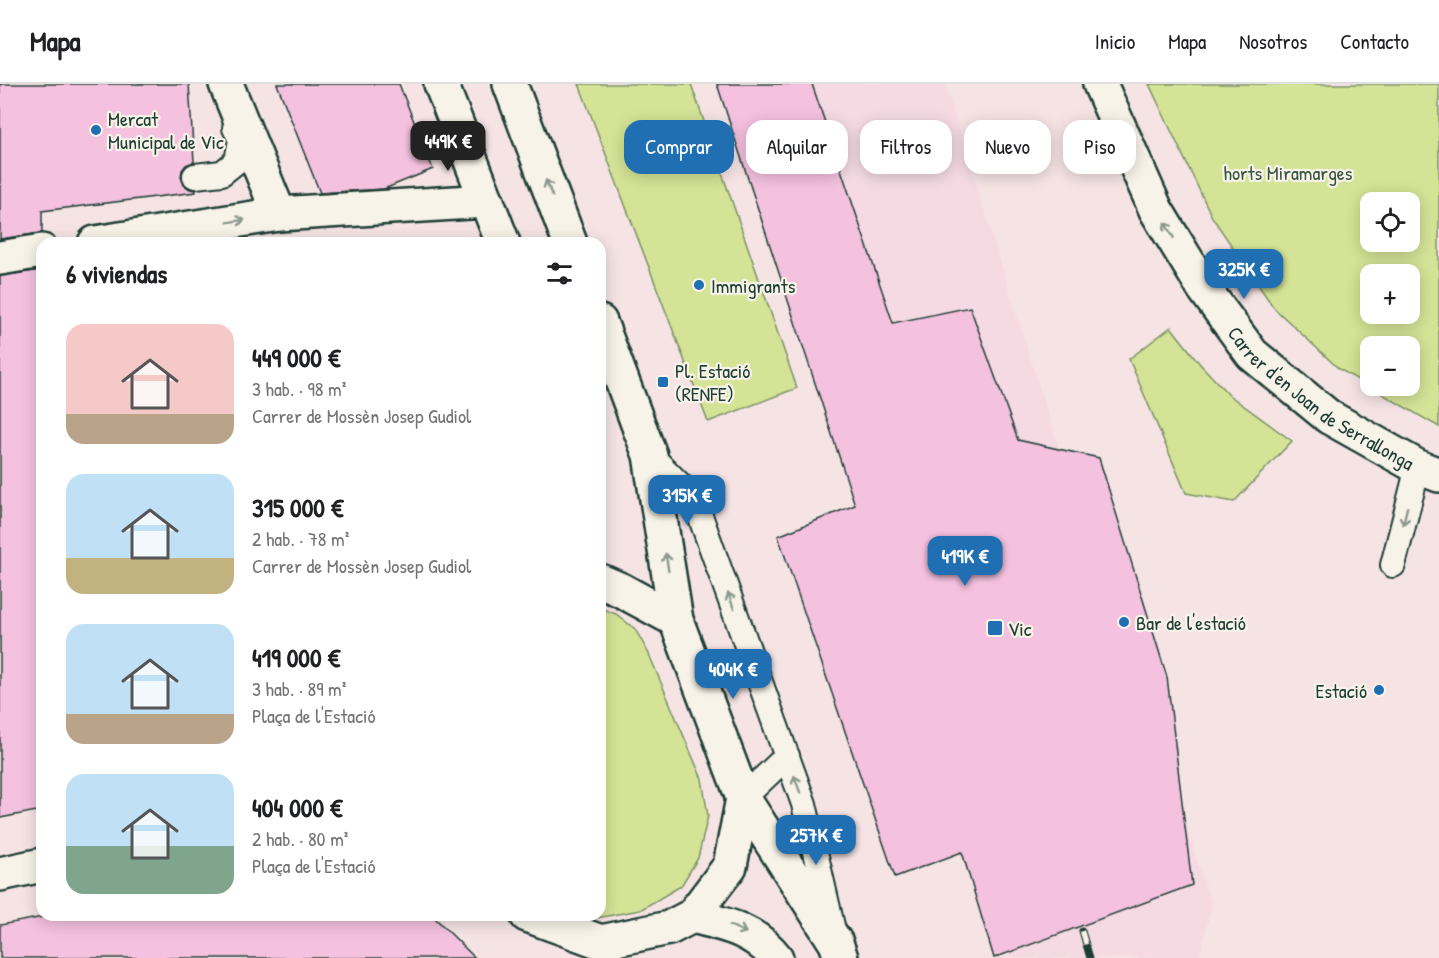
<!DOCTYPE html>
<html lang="es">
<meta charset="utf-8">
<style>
:root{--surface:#fff;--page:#f2f2f2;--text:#202124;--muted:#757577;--line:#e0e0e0;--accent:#1f6fb2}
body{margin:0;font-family:"Patrick Hand",sans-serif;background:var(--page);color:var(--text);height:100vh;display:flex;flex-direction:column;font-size:22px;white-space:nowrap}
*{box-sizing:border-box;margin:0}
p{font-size:20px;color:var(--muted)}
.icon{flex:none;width:33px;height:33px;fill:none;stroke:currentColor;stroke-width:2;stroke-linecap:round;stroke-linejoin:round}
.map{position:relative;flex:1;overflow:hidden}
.drawer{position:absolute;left:36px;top:153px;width:570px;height:684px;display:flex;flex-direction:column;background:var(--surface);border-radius:18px;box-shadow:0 3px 15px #0003}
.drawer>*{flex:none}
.banner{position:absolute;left:624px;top:36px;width:570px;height:54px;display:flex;gap:12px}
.tools{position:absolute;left:1360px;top:108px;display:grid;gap:12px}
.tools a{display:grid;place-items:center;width:60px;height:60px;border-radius:12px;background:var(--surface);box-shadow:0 3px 15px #0003;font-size:30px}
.price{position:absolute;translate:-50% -51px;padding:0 14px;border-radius:12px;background:var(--accent);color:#fff;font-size:20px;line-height:39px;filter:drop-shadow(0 2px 3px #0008)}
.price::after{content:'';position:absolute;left:50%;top:36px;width:18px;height:14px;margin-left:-9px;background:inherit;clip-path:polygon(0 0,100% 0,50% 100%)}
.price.active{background:#222;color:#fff}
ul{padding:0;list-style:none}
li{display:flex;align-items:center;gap:18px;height:150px;padding:0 30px}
li span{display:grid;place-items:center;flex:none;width:168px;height:120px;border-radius:18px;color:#555}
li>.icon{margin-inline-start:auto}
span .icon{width:72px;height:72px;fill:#fffc;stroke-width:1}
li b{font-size:26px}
h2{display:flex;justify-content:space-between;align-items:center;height:72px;padding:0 30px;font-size:26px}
.pill{padding:0 21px;border-radius:18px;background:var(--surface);box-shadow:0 3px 15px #0003;font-size:21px;line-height:54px}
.pill.active{background:var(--accent);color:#fff}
header{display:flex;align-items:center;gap:36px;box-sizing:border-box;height:84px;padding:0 30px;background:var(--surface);border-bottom:2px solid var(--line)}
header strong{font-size:28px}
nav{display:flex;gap:33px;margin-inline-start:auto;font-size:21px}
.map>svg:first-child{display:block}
</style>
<header>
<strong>Mapa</strong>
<nav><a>Inicio</a><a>Mapa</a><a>Nosotros</a><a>Contacto</a></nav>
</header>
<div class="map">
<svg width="1439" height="874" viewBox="0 0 1439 874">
<rect width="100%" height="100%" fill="#f6e4e5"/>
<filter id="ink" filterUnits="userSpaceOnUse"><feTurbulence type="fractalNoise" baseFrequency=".0167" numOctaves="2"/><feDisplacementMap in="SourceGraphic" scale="12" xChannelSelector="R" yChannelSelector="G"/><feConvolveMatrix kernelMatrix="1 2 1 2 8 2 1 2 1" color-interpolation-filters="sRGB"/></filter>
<g filter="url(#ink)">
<!-- built -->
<polygon fill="#f5dae3" points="722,0 945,0 1045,321 1212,821 1199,874 1010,874"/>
<!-- green -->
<g fill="#d4e396" stroke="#7a9065" stroke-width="1.5" fill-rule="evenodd">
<polygon points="579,0 691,0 797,304 708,338"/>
<path d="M 1149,0 L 1439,0 L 1439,343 L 1339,285 L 1274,224 L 1212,133 ZM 1410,118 L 1410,158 L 1371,158 L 1371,118 ZM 1410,190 L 1410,230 L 1371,230 L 1371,190 ZM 1371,262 L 1410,262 L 1410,302 L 1371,302 Z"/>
<polygon points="1171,243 1200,280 1229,311 1292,357 1234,418 1186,409 1129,275"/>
<polygon points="600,524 616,530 635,545 648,568 702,695 708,732 698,774 681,802 640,826 591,835 583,831 600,831"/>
</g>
<!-- building -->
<g fill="#f4c1de" stroke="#1f3d34" stroke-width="1.5">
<polygon points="0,0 189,0 194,78 186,81 182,86 181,93 184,101 190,105 196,106 196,108 42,127 42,149 0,155"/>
<polygon points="277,0 399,0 433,85 384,105 320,109"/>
<polygon points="717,0 812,0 893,239 970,223 1018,356 1099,374 1167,593 1192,801 994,874 962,768 895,793 778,452 855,421"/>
<polygon points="42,186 42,726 0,734 0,192"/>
<polygon points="54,831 432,831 475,874 0,874 0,841"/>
</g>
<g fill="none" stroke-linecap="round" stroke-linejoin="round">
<!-- lane casing -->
<g stroke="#1f3d34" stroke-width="28">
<g id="lane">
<polyline points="195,92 222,89 237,77 241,56 235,44"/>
<polyline points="650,371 694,415 804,720 832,842"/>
<polyline points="1393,481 1418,383"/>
<polyline points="743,714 787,672"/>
</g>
</g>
<!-- street casing -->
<g stroke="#1f3d34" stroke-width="38">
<g id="street">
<path id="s1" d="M 1100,0 L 1156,126 L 1203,203 L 1252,270 L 1329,333 L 1418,383 L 1439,391"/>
<polyline points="279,130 487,117"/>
<polyline points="95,159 279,130 226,0"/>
<polyline points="0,174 42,167"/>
<polyline points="640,345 650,371 676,536 743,714 836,859 841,874"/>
<polyline points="600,497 621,506 676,536"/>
<polyline points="0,790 42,781"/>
<polyline points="527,831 601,858 669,844 692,832 730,782 743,714"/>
<path d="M 692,832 C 724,840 755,846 776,874"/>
</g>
</g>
<!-- secondary casing -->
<g stroke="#1f3d34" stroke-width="38">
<g id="secondary">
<polyline points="441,0 503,159"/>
<polyline points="510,0 570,159"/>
<polyline points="600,238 640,345"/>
</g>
</g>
<!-- lane -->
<use href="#lane" stroke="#f7f3e8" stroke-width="24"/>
<!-- street -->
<use href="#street" stroke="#f7f3e8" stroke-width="33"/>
<!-- secondary -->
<use href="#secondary" stroke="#f7f3e8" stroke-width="33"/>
<!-- rail casing -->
<g stroke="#1f3d34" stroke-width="7">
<polyline id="rail" points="1082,847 1090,874"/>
</g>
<!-- rail -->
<use href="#rail" stroke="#f7f3e8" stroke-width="4.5" stroke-dasharray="14" stroke-linecap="butt"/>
</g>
<!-- one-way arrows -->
<defs><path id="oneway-shaft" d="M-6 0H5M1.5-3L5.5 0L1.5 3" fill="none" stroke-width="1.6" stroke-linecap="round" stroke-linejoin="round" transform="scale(1.5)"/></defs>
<g stroke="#8b988e">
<use href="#oneway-shaft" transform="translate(549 104) rotate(-111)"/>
<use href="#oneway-shaft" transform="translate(236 137) rotate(-9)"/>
<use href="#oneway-shaft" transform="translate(1169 146) rotate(-121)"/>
<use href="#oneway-shaft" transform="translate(1405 432) rotate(104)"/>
<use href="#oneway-shaft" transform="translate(667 478) rotate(-99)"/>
<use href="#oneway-shaft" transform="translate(731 517) rotate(-110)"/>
<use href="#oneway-shaft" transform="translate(797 700) rotate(-110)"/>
<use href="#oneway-shaft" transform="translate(738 845) rotate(24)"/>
</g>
</g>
<!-- markers -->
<g fill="#1f6fb2" stroke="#f7f3e8" stroke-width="2">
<circle cx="96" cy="46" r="6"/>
<circle cx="699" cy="201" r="6"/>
<rect x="657" y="292" width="12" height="12" rx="3"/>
<circle cx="1124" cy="538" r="6"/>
<rect x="987" y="536" width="16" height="16" rx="3"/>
<circle cx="1379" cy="606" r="6"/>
</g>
<g text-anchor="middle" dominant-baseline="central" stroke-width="4.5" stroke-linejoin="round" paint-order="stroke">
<!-- poi labels -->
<g font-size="20" fill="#1f3d34" stroke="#f7f3e8" text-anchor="start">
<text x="108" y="34">Mercat<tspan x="108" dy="23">Municipal de Vic</tspan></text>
<text x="711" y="201">Immigrants</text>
<text x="675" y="286">Pl. Estació<tspan x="675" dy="23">(RENFE)</tspan></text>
<text x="1136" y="538">Bar de l'estació</text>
<text x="1008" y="544">Vic</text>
<text x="1367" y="606" text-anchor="end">Estació</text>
</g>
<!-- park labels -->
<g font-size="20" fill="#3a5643" stroke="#f7f3e8">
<text x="1288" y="88">horts Miramarges</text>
</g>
<!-- street labels -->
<g font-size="20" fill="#1f3d34" stroke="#f7f3e8">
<text stroke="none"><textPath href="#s1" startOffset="393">Carrer d'en Joan de Serrallonga</textPath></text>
</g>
</g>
</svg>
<div class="tools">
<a><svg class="icon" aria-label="locate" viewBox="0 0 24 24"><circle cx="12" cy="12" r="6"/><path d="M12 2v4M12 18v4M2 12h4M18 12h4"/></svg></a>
<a>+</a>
<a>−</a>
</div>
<b class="price active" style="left:448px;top:88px">449K €</b>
<b class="price" style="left:1244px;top:216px">325K €</b>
<b class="price" style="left:687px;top:442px">315K €</b>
<b class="price" style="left:965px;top:503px">419K €</b>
<b class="price" style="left:733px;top:616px">404K €</b>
<b class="price" style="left:816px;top:782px">257K €</b>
<div class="banner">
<a class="pill active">Comprar</a>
<a class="pill">Alquilar</a>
<a class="pill">Filtros</a>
<a class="pill">Nuevo</a>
<a class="pill">Piso</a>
</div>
<section class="drawer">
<h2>6 viviendas<svg class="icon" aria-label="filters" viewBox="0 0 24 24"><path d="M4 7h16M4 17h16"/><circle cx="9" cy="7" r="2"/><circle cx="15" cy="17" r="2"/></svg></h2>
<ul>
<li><span style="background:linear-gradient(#f6c9c9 75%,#b9a48a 0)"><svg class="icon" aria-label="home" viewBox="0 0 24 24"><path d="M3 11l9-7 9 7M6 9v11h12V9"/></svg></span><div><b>449 000 €</b><p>3 hab. · 98 m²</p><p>Carrer de Mossèn Josep Gudiol</p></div></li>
<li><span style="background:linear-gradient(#bfe0f5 70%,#c2b280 0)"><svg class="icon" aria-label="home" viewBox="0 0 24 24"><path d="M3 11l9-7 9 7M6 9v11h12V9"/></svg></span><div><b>315 000 €</b><p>2 hab. · 78 m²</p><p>Carrer de Mossèn Josep Gudiol</p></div></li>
<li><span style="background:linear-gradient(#bfe0f5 75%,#b9a48a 0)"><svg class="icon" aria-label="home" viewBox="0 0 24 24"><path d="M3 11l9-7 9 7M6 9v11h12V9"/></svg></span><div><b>419 000 €</b><p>3 hab. · 89 m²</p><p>Plaça de l'Estació</p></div></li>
<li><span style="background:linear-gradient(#bfe0f5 60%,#7fa58c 0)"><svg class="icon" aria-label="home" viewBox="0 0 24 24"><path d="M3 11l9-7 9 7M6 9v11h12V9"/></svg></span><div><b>404 000 €</b><p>2 hab. · 80 m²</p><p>Plaça de l'Estació</p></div></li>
</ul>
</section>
</div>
